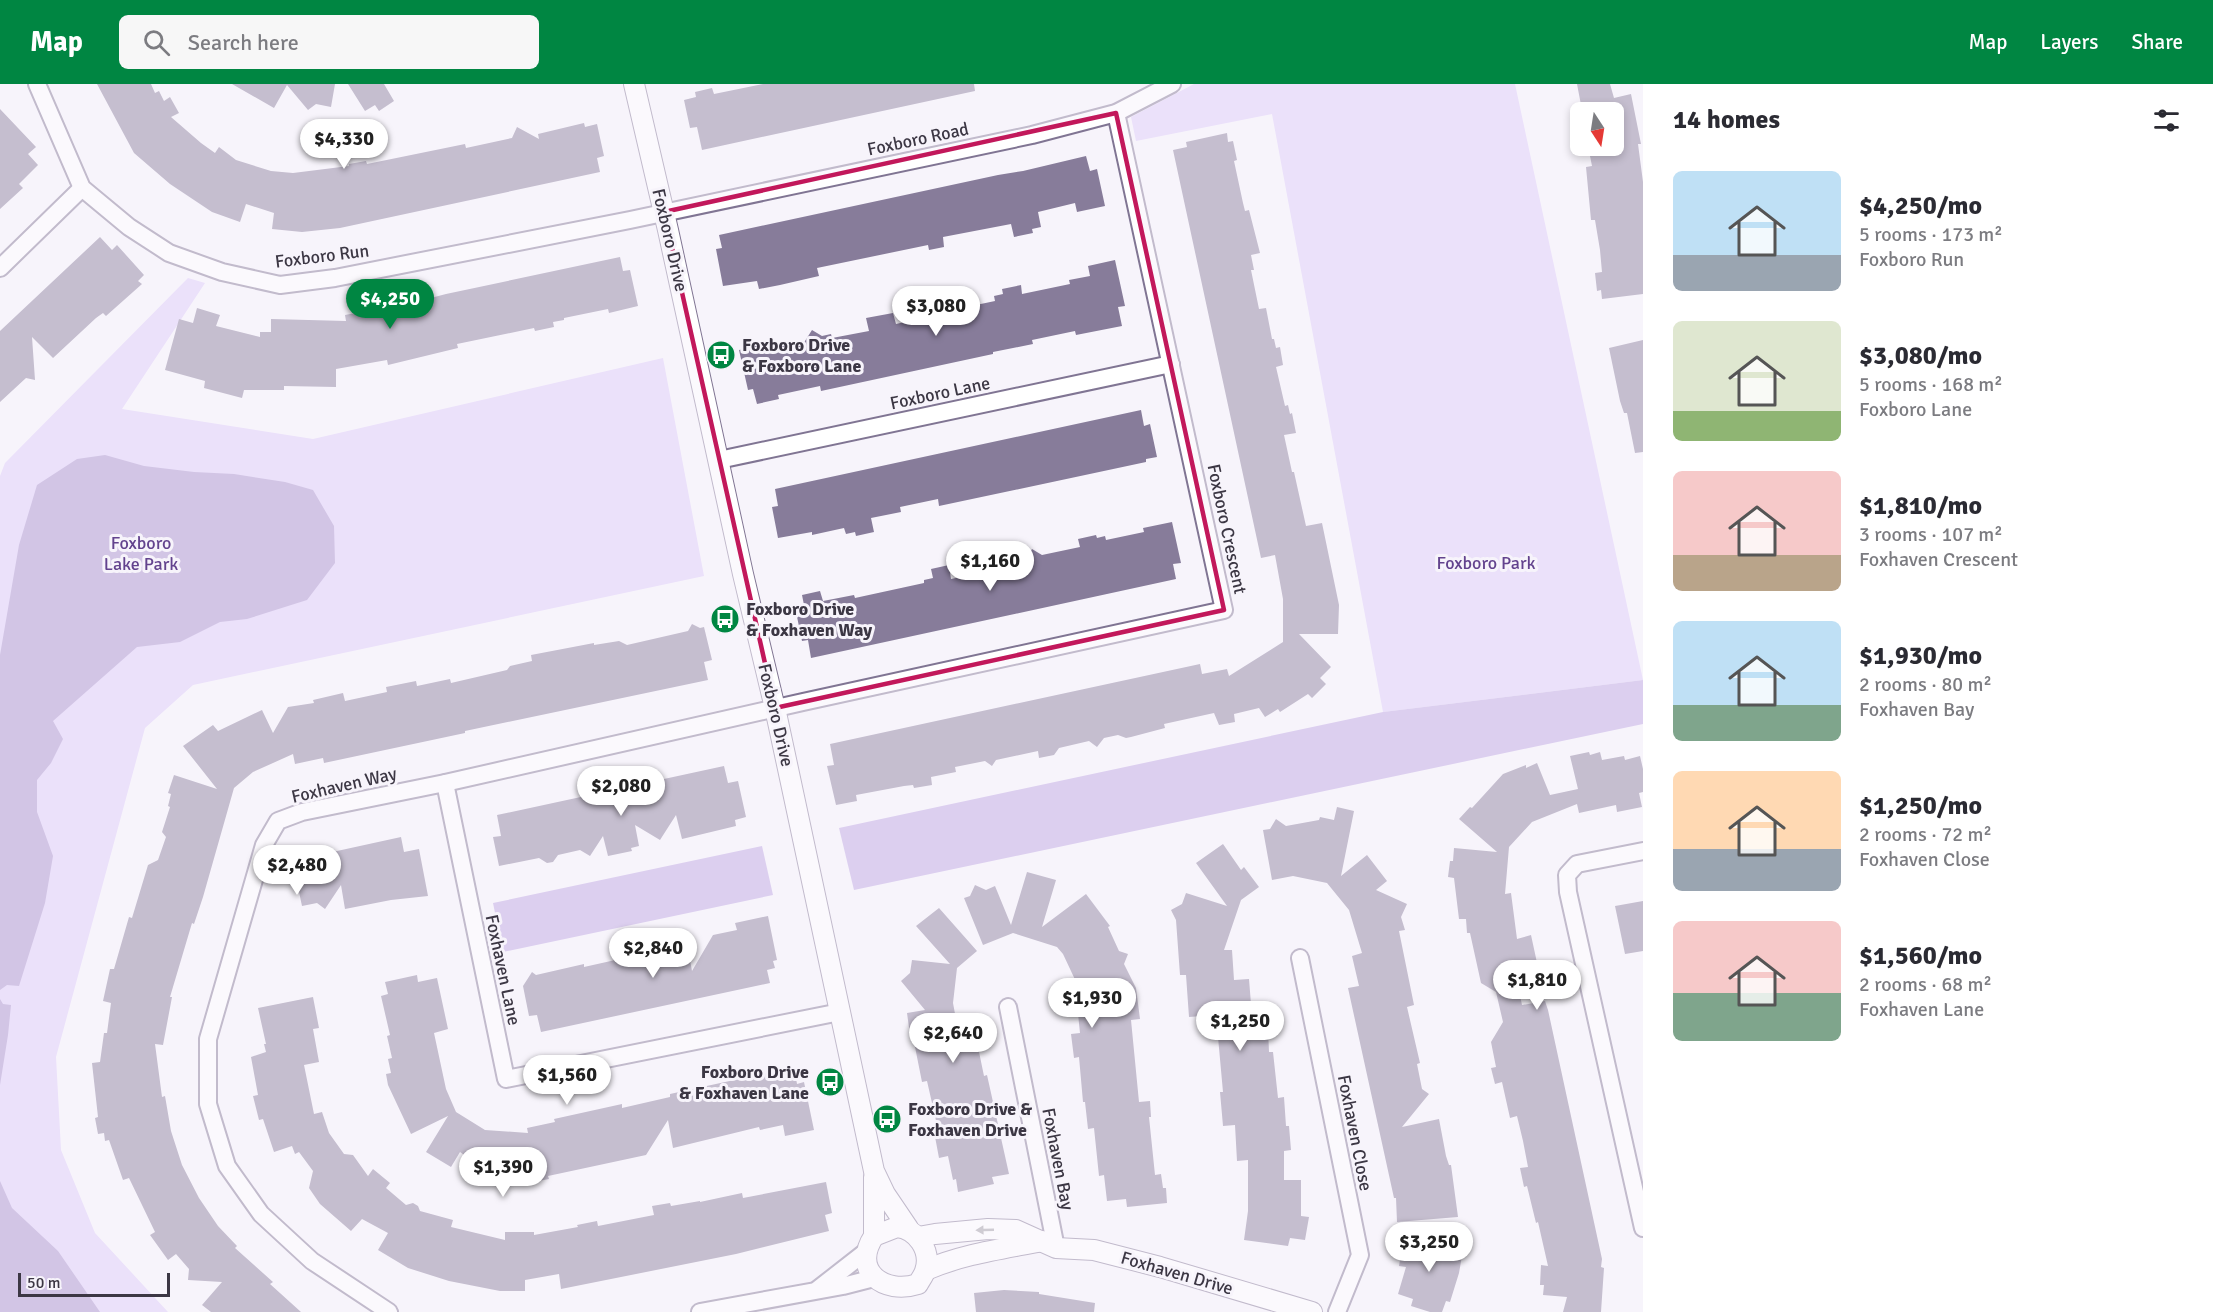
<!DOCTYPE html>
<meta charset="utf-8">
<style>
:root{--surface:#fff;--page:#f7f7f7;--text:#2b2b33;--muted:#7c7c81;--accent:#008642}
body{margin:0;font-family:Signika,sans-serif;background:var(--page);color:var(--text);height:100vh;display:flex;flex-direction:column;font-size:22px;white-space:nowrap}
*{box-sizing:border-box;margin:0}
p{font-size:20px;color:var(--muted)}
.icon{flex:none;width:33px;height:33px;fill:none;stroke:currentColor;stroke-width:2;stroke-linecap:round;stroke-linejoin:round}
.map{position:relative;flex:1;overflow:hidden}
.details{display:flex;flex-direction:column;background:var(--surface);width:570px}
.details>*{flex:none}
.needle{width:39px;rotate:168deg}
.buttons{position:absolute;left:1570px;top:18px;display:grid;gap:12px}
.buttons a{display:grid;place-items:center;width:54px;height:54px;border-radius:9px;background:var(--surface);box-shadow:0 3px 9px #0003;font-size:30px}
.scale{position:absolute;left:18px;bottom:15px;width:152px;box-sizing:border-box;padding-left:6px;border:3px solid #3c3744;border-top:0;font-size:16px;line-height:21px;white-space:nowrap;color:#3c3744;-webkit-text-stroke:4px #f7f4fb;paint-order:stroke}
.price{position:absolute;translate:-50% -51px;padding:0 14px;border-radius:21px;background:#fff;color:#222;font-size:20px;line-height:39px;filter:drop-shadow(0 2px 3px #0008)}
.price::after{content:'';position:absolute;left:50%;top:36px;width:18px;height:14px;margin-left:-9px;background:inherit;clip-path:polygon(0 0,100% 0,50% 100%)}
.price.current{background:var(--accent);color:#fff}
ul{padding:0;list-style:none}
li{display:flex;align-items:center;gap:18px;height:150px;padding:0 30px}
li span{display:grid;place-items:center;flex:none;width:168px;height:120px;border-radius:9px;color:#555}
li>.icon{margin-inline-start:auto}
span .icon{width:72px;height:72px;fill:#fffc;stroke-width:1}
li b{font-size:26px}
h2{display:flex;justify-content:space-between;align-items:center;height:72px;padding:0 30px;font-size:26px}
header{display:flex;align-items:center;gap:36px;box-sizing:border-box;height:84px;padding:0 30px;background:var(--accent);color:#fff}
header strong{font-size:28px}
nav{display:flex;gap:33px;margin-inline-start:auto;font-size:21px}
.search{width:420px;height:54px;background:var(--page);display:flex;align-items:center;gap:15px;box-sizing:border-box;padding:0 21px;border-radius:9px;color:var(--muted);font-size:22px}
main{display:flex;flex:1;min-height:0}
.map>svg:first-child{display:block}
</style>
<header>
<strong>Map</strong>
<div class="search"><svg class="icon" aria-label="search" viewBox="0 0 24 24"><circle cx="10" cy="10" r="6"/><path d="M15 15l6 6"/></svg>Search here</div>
<nav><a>Map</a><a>Layers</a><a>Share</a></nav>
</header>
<main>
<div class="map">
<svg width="1643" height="1228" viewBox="0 0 1643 1228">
<rect width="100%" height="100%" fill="#f7f4fb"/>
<!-- green -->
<g fill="#dbc9f9">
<polygon points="1194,0 1515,0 1643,596 1383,628 1272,30 1136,57 1131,33"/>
<polygon points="188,194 205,199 122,325 313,355 663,274 704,492 193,601 145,644 56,973 61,1066 95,1149 168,1228 0,1228 0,392 5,379"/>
</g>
<!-- forest -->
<g fill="#baa2e1">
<polygon points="1643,596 1643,640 854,806 839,744 1383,628"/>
<polygon points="762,762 773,811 503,868 493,819"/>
</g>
<!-- water -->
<g fill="#a48cc9">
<polygon points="105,371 144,382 194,388 234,390 285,398 313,406 334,442 335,479 307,516 247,535 220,538 180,558 137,563 53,637 63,655 51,679 37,696 37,728 53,772 45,819 19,902 7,901 0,906 0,571 19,461 37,401 77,375"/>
<polygon points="0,915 3,920 11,921 8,951 0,1001"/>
<polygon points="0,1097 12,1124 58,1167 100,1228 0,1228"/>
</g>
<!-- building -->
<g fill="#877c9a">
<polygon points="97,0 151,0 155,9 159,7 164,17 170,13 179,29 171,33 201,59 215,69 219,63 236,76 271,87 293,89 349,82 349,80 366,77 367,80 465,60 466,64 512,54 517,43 539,55 538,50 584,39 585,43 597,40 604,72 597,74 600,88 340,144 302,148 272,145 274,129 246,120 240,138 212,128 170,100 134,69"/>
<polygon points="232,0 335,0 331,23 316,20 308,26 287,1 274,24"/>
<polygon points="348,0 384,0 394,17 379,27 375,21 365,27"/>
<polygon points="763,0 974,0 975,7 702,66 697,43 690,44 684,16 696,13 695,8 712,4 714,10"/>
<polygon points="1577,0 1610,0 1614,14 1631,10 1641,60 1638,60 1643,98 1643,210 1602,215 1601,206 1597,207 1595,189 1602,188 1600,166 1595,136 1591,136 1586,83 1592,82 1588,62 1614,62 1614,28 1579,28 1578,21 1581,21"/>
<polygon points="0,25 36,63 28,70 38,81 19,100 23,104 0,125"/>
<polygon points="1227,49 1228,58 1233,57 1237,76 1234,77 1243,119 1245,127 1249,126 1260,169 1251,171 1254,186 1251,186 1259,225 1266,224 1272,255 1274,255 1276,264 1280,263 1283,281 1276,283 1285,322 1288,321 1290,330 1292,329 1296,349 1284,351 1292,388 1294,388 1306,442 1322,439 1339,521 1338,550 1299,550 1331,583 1320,594 1326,600 1312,614 1308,610 1280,628 1278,625 1265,633 1259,624 1234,630 1235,638 1219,641 1214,629 1164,640 1165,644 1131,653 1126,654 1118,651 1104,654 1097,663 1089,657 1059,664 1054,671 1039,674 1038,667 996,676 992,682 985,677 955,683 956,688 931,693 932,701 914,704 913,701 904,702 856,711 857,717 836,721 827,682 834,681 830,660 1200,580 1202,590 1227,585 1229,592 1283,558 1283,515 1275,471 1261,474 1173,66 1187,63 1186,58"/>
<polygon points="1086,72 1090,87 1097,85 1105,122 1077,128 1075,119 1038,128 1041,143 1032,145 1033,149 1014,153 1011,140 943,153 944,163 929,166 928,161 817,184 819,192 780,201 759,205 757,197 723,202 716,165 722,164 719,151 998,91 1023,87"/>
<polygon points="100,153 112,166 117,161 144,191 138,197 142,200 106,232 103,229 96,234 53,274 32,253 35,296 26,294 0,318 0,247"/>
<polygon points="620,173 623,187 630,186 638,222 609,229 608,225 564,234 564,236 553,238 554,243 535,247 534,244 457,260 458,264 388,281 387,276 336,285 336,303 284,302 284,306 244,306 242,314 204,304 205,297 165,286 179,235 193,239 197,224 220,231 216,242 260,253 260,248 271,248 271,235 346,237 345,231 423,216 446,210"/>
<polygon points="1115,176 1125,222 1118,223 1122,242 1076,251 1075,247 1032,256 1033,260 993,268 993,270 821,307 820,302 778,311 779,315 757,320 753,305 748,306 739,266 748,264 748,261 766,257 768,265 805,257 812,246 822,252 831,250 832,254 869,247 866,234 893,229 896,240 931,232 930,227 933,227 933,223 956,218 957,225 995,217 994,212 1003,210 1002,205 1021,201 1022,210 1070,200 1069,196 1090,192 1088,182"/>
<polygon points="1643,256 1643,368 1635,369 1627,329 1624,329 1620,317 1609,264"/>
<polygon points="1141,326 1144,342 1150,340 1157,373 1146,375 1146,378 939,422 938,415 900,423 901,428 871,434 874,448 856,452 855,448 846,450 844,444 812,451 812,448 778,454 772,423 778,422 775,405"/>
<polygon points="1172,438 1181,479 1173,480 1176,495 811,574 808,556 802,557 795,523 804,521 802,511 820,507 823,517 854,511 855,514 924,499 924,496 933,494 931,485 949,481 951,495 985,488 985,485 998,482 997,480 1027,474 1032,465 1042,471 1080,463 1078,455 1096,451 1097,454 1105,452 1106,456 1144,448 1143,444"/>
<polygon points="692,540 700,544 704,543 712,576 704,578 708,596 465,647 465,649 324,679 323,674 295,680 293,670 253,688 234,704 203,813 194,840 192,839 170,913 172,913 163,961 155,960 162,1013 165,1012 171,1047 182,1081 199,1114 218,1142 237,1162 235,1164 273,1198 270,1200 301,1228 211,1228 202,1221 222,1198 188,1196 189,1185 176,1170 168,1176 150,1151 155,1148 129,1094 123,1096 109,1056 105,1057 104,1049 98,1050 95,1034 98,1033 92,979 100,978 104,949 107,949 111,919 103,917 110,885 114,885 129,833 132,834 148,781 158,776 166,753 162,748 170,723 168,722 171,710 168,709 174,691 217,705 183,662 213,641 218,647 262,626 273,649 288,623 314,619 313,616 343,609 345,617 387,608 386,603 416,597 417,602 450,595 451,599 507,586 510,582 532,577 531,571 594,559 594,561 619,557 627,561 688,547"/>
<polygon points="1589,668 1590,671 1600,668 1602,676 1624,672 1625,676 1640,672 1643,685 1643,708 1639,709 1642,723 1617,728 1616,721 1579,729 1577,720 1532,738 1509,763 1505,810 1511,809 1517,855 1531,851 1539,888 1516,892 1522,921 1545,917 1548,926 1602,1175 1601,1183 1604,1184 1601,1228 1563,1228 1567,1213 1543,1211 1544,1201 1540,1201 1541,1181 1548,1182 1538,1138 1536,1139 1527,1102 1524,1103 1520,1084 1528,1083 1523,1057 1517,1032 1510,1034 1502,998 1495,1000 1491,984 1496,983 1491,958 1503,938 1496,908 1481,899 1470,849 1467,849 1466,835 1459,835 1454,794 1448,793 1450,777 1453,777 1454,764 1497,768 1459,735 1470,723 1472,724 1503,690 1526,681 1526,684 1537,679 1550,711 1578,705 1570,672"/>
<polygon points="724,682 728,699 738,697 746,733 735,736 736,742 682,755 676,731 660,756 635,741 639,762 631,764 632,767 608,772 603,752 590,772 580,766 558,771 553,778 547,779 539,774 499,782 493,753 501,752 497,731"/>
<polygon points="1337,723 1354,727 1341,792 1367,771 1387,797 1376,806 1407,820 1401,833 1405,846 1399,847 1414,921 1407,923 1420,979 1417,980 1422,1005 1429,1010 1402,1043 1439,1035 1446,1072 1449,1081 1451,1081 1458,1133 1397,1138 1396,1114 1394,1114 1348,904 1359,902 1352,872 1362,869 1349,826 1327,799 1293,792 1272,796 1263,746 1270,745 1276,735 1286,742 1319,736 1320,733 1334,736"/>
<polygon points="401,753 404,768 419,765 428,812 391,816 345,825 341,801 325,825 317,819 302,822 295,789 307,787 305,774"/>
<polygon points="1223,760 1241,786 1244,783 1259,803 1241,816 1224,866 1232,866 1234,896 1249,895 1253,945 1268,944 1269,968 1273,968 1278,1014 1284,1013 1286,1042 1289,1042 1291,1066 1284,1067 1284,1096 1301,1096 1301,1132 1309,1133 1305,1156 1290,1154 1288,1162 1244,1156 1248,1127 1248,1076 1237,1077 1235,1041 1223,1042 1220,1008 1223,1008 1216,931 1189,933 1186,891 1180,891 1176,836 1171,826 1182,820 1186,809 1227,822 1196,779"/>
<polygon points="1027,788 1056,796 1042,843 1086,810 1110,842 1108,843 1119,867 1128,870 1124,880 1136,904 1140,935 1131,936 1139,1018 1150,1017 1151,1033 1149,1033 1155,1091 1161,1090 1163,1104 1166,1104 1167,1119 1127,1123 1126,1115 1107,1117 1104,1091 1099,1092 1094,1044 1088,1045 1085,1018 1083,1018 1079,973 1074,974 1071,950 1080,949 1077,920 1086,919 1063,870 1057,863 1013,849 983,861 964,814 970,812 975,801 986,806 995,802 1011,841"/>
<polygon points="1643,817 1643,867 1625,870 1615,822"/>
<polygon points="939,824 977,867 957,884 953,919 962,967 978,963 984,992 987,991 1009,1090 992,1093 994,1100 958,1108 956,1095 953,1096 948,1072 939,1074 933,1042 937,1041 927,997 922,998 914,958 911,958 907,929 925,926 901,897 910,889 912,876 950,880 916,842"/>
<polygon points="768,832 777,876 773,877 775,884 767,886 770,899 541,948 537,931 529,932 523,902 532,888 536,891 584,880 584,883 687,860 692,887 713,851 737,846 735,839"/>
<polygon points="417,891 418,898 437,894 448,945 434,949 446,1005 456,1028 485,1046 528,1049 527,1044 555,1038 554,1035 622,1020 622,1024 670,1013 670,1010 794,983 797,1000 804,998 814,1046 785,1052 783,1041 760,1046 759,1043 673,1064 668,1036 646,1071 548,1092 549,1095 523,1100 510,1099 507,1101 499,1101 494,1096 484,1095 485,1072 467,1073 460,1068 451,1083 426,1068 448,1032 411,1050 388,1001 386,990 391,989 388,975 392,974 387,952 390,951 381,912 388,910 385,898"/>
<polygon points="313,913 319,944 313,945 319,978 304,981 314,1030 322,1028 329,1049 344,1070 353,1071 368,1092 373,1085 390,1099 386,1104 406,1121 413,1119 418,1122 420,1127 453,1136 451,1143 505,1156 505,1148 534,1148 534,1151 578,1143 577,1141 597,1137 598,1142 654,1131 652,1122 670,1119 671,1122 700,1117 700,1118 742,1109 743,1114 826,1098 832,1129 825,1131 829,1147 736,1170 561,1205 559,1190 525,1196 525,1207 500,1207 449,1197 408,1184 378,1166 388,1149 362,1135 351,1147 320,1120 309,1104 313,1087 299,1068 295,1070 292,1062 274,1068 263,1035 259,1036 253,1012 258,1011 251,973 266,968 264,960 266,960 258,924"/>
<polygon points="1404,1151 1456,1160 1454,1171 1462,1172 1459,1189 1450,1218 1446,1217 1442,1228 1430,1228 1411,1222 1413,1215 1398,1210 1406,1183 1399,1182"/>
<polygon points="1004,1206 1039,1208 1039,1210 1095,1219 1094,1228 976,1228 974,1209"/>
</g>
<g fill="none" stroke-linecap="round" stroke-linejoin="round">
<!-- minor casing -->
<g stroke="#807593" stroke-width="20">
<g id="minor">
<polyline points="37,0 82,104 129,143 169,169 222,188 280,201 335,194 630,136 1032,51 1116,29 1172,0"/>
<polyline points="0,184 82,104"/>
<polyline points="719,376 1171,280"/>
<polyline points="445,699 506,995 840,928"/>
<polyline points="1643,767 1577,780 1567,791 1568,808 1643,1144"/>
<polyline points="1300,874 1360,1171 1337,1228"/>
<polyline points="1008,923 1056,1164"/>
<polyline points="818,1205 868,1166"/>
<polyline points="389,1228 312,1177 261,1130 227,1082 208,1020 208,955 264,761 278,737 302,728 445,699 803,618 1224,526 1116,29"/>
<polyline points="700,1228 843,1202 874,1194"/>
</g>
</g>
<!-- tertiary casing -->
<g stroke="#807593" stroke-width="22">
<g id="tertiary">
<polyline points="634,0 668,146 743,490 775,624 874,1087 885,1110 908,1144"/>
<path d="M 897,1143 C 917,1145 932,1167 925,1187 C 924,1191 920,1196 918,1200 C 884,1211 851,1187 874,1152 Z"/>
<polyline points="874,1152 874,1093"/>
<polyline points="918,1153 935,1150 988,1145 1016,1146 1056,1164 1094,1166 1160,1183 1312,1228"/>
<path d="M 926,1186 C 963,1170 1002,1165 1042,1157"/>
</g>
</g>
<!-- minor -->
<use href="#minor" stroke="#fff" stroke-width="16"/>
<!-- tertiary -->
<use href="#tertiary" stroke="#fff" stroke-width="20"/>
</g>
<!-- one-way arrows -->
<defs><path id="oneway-solid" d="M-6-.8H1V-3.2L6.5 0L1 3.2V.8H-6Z" transform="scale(1.5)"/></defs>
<use fill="#9e9ba2" href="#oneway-solid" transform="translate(985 1146) rotate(178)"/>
<!-- marked area -->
<path d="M0 0H1643V1228H0ZM 1116,29 L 1224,526 L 775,624 L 664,128 Z" fill="#f7f4fb" fill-opacity=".55" fill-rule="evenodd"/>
<path fill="none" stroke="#c2185b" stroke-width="4.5" stroke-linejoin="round" d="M 1116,29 L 1224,526 L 775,624 L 664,128 Z"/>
<!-- icons -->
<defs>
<g id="bus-disc" transform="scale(1.5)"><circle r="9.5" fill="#008642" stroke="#f7f4fb"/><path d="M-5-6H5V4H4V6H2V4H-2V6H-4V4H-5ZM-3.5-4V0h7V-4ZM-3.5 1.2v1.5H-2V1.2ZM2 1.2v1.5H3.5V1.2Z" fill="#fff"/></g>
</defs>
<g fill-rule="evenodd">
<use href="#bus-disc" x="721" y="271"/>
<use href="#bus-disc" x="725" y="535"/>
<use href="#bus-disc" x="830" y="998"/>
<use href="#bus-disc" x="887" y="1035"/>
</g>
<g text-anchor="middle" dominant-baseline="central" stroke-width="6" stroke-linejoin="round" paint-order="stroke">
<!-- street labels -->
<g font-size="18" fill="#3c3744" stroke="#f7f4fb">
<text transform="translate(918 55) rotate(-12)">Foxboro Road</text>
<text transform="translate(670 156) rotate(77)">Foxboro Drive</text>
<text transform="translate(322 172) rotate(-7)">Foxboro Run</text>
<text transform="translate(940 309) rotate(-12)">Foxboro Lane</text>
<text transform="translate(1227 445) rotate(78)">Foxboro Crescent</text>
<text transform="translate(776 631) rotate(77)">Foxboro Drive</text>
<text transform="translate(344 701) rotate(-13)">Foxhaven Way</text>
<text transform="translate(503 886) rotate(78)">Foxhaven Lane</text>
<text transform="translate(1355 1049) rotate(79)">Foxhaven Close</text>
<text transform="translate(1058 1075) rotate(79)">Foxhaven Bay</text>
<text transform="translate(1177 1189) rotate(16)">Foxhaven Drive</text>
</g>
<!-- poi labels -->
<g font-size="18" font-weight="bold" fill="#3c3744" stroke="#f7f4fb" text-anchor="start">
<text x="742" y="261">Foxboro Drive<tspan x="742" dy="21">&amp; Foxboro Lane</tspan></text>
<text x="746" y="525">Foxboro Drive<tspan x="746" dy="21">&amp; Foxhaven Way</tspan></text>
<text x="809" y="988" text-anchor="end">Foxboro Drive<tspan x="809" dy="21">&amp; Foxhaven Lane</tspan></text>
<text x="908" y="1025">Foxboro Drive &amp;<tspan x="908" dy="21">Foxhaven Drive</tspan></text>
</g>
<!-- park labels -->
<g font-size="18" fill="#63438e" stroke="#f7f4fb">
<text x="141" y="459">Foxboro<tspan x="141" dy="21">Lake Park</tspan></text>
<text x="1486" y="479">Foxboro Park</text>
</g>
</g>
</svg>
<div class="buttons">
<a><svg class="needle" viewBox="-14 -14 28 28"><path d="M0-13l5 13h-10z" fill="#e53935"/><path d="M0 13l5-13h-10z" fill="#7c7c81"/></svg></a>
</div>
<div class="scale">50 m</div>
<b class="price" style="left:344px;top:86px">$4,330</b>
<b class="price current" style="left:390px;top:246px">$4,250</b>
<b class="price" style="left:936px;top:253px">$3,080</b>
<b class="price" style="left:990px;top:508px">$1,160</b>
<b class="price" style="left:621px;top:733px">$2,080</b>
<b class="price" style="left:297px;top:812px">$2,480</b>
<b class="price" style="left:653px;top:895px">$2,840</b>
<b class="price" style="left:1537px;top:927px">$1,810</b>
<b class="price" style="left:1092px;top:945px">$1,930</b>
<b class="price" style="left:1240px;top:968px">$1,250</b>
<b class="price" style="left:953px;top:980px">$2,640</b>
<b class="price" style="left:567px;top:1022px">$1,560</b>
<b class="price" style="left:503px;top:1114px">$1,390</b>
<b class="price" style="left:1429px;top:1189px">$3,250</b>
</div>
<section class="details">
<h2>14 homes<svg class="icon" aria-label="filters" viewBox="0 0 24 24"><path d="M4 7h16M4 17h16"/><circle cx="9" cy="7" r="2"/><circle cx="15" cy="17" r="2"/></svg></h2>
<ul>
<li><span style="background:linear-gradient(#bfe0f5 70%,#9aa5b1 0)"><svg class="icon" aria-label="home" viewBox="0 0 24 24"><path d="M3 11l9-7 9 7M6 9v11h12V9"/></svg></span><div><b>$4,250/mo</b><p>5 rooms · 173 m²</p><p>Foxboro Run</p></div></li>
<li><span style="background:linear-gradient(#dfe7d0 75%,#8fb573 0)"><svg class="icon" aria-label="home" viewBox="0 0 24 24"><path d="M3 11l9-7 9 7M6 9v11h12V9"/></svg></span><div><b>$3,080/mo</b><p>5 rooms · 168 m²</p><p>Foxboro Lane</p></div></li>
<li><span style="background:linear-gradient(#f6c9c9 70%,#b9a48a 0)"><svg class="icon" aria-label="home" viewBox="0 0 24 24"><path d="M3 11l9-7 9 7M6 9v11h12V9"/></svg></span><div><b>$1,810/mo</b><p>3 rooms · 107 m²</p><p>Foxhaven Crescent</p></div></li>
<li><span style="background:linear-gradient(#bfe0f5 70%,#7fa58c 0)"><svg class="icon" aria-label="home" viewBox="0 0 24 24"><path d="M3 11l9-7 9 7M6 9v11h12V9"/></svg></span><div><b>$1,930/mo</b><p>2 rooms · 80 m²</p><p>Foxhaven Bay</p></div></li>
<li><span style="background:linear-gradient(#ffd9b3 65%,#9aa5b1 0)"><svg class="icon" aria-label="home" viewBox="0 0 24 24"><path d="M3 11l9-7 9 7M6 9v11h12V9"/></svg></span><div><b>$1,250/mo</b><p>2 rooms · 72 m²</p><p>Foxhaven Close</p></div></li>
<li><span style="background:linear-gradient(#f6c9c9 60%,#7fa58c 0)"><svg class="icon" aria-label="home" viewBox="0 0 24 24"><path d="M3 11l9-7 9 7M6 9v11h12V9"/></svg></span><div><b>$1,560/mo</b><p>2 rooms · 68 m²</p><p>Foxhaven Lane</p></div></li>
</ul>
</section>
</main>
